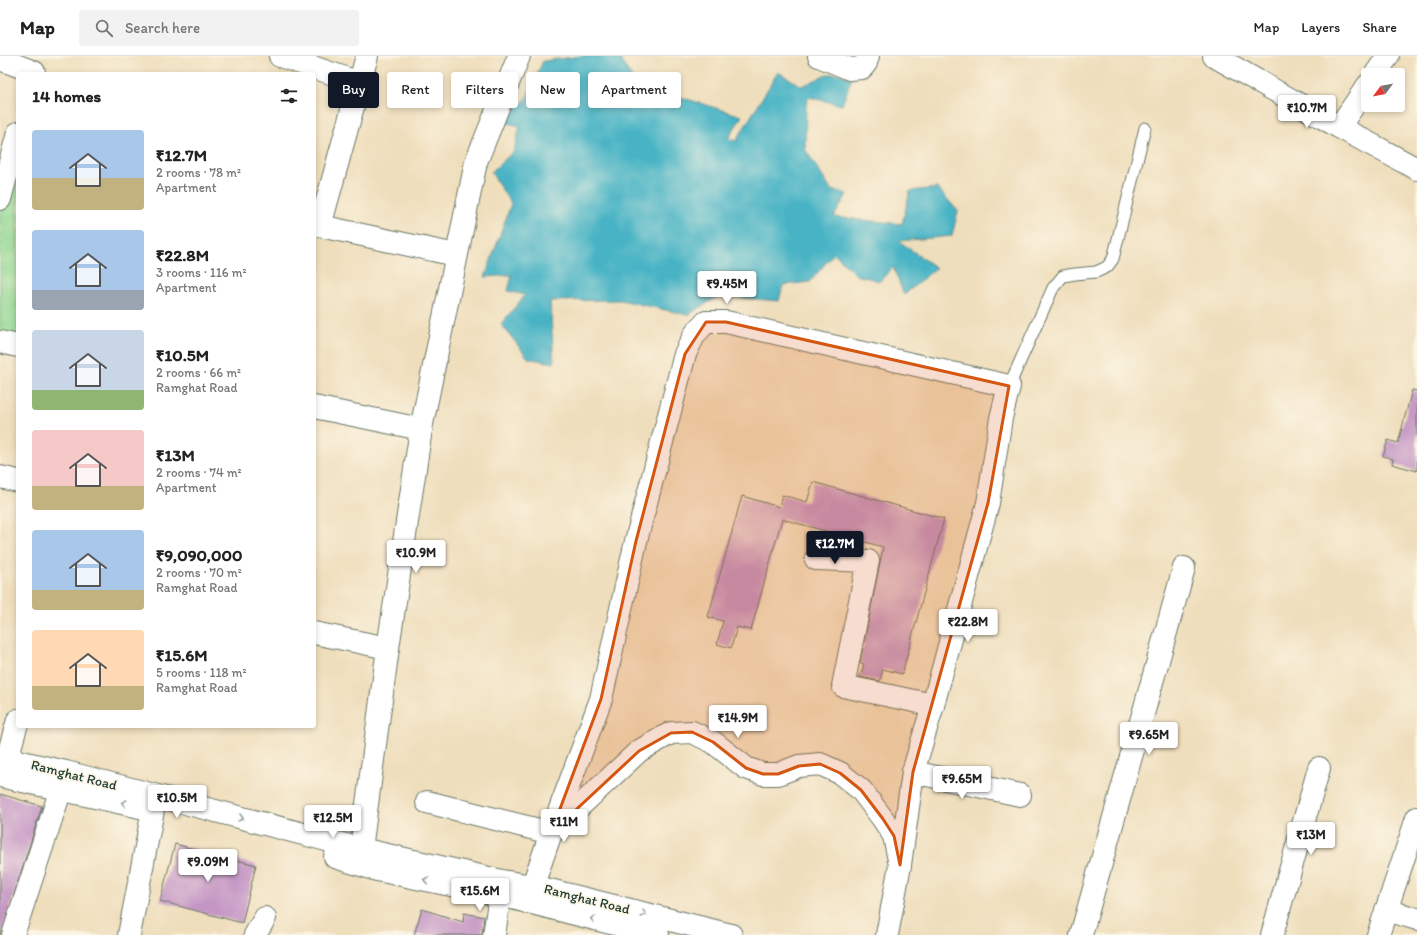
<!DOCTYPE html>
<meta charset="utf-8">
<style>
:root{--surface:#fff;--page:#f2f2f2;--text:#222;--muted:#767676;--line:#e0e0e0;--accent:#111827}
body{margin:0;font-family:Itim,sans-serif;background:var(--page);color:var(--text);height:100vh;display:flex;flex-direction:column;font-size:15px;white-space:nowrap}
*{box-sizing:border-box;margin:0}
p{font-size:13px;color:var(--muted)}
.icon{flex:none;width:22px;height:22px;fill:none;stroke:currentColor;stroke-width:2;stroke-linecap:round;stroke-linejoin:round}
.map{position:relative;flex:1;overflow:hidden}
.side{position:absolute;left:16px;top:16px;width:300px;height:656px;display:flex;flex-direction:column;background:var(--surface);border-radius:4px;box-shadow:0 2px 6px #0003}
.side>*{flex:none}
.hud{position:absolute;left:328px;top:16px;width:380px;height:36px;display:flex;gap:8px}
.needle{width:26px;rotate:238deg}
.controls{position:absolute;left:1361px;top:12px;display:grid;gap:8px}
.controls a{display:grid;place-items:center;width:44px;height:44px;border-radius:4px;background:var(--surface);box-shadow:0 2px 6px #0003;font-size:20px}
.price{position:absolute;translate:-50% -34px;padding:0 9px;border-radius:4px;background:#fff;color:#222;font-size:13px;line-height:26px;filter:drop-shadow(0 1px 2px #0008)}
.price::after{content:'';position:absolute;left:50%;top:24px;width:12px;height:9px;margin-left:-6px;background:inherit;clip-path:polygon(0 0,100% 0,50% 100%)}
.price.selected{background:var(--accent);color:#fff}
ul{padding:0;list-style:none}
li{display:flex;align-items:center;gap:12px;height:100px;padding:0 16px}
li span{display:grid;place-items:center;flex:none;width:112px;height:80px;border-radius:4px;color:#555}
li>.icon{margin-inline-start:auto}
span .icon{width:48px;height:48px;fill:#fffc;stroke-width:1}
li b{font-size:17px}
h2{display:flex;justify-content:space-between;align-items:center;height:48px;padding:0 16px;font-size:17px}
.tag{padding:0 14px;border-radius:4px;background:var(--surface);box-shadow:0 2px 6px #0003;font-size:14px;line-height:36px}
.tag.selected{background:var(--accent);color:#fff}
header{display:flex;align-items:center;gap:24px;box-sizing:border-box;height:56px;padding:0 20px;background:var(--surface);border-bottom:1px solid var(--line)}
header strong{font-size:19px}
nav{display:flex;gap:22px;margin-inline-start:auto;font-size:14px}
.search{width:280px;height:36px;background:var(--page);display:flex;align-items:center;gap:10px;box-sizing:border-box;padding:0 14px;border-radius:4px;color:var(--muted);font-size:15px}
.map>svg:first-child{display:block}
</style>
<header>
<strong>Map</strong>
<div class="search"><svg class="icon" aria-label="search" viewBox="0 0 24 24"><circle cx="10" cy="10" r="6"/><path d="M15 15l6 6"/></svg>Search here</div>
<nav><a>Map</a><a>Layers</a><a>Share</a></nav>
</header>
<div class="map">
<svg width="1417" height="879" viewBox="0 0 1417 879">
<rect width="100%" height="100%" fill="#fcf5e5"/>
<filter id="ink" filterUnits="userSpaceOnUse"><feTurbulence type="fractalNoise" baseFrequency=".025" numOctaves="2"/><feDisplacementMap in="SourceGraphic" scale="8" xChannelSelector="R" yChannelSelector="G"/><feConvolveMatrix kernelMatrix="1 2 1 2 8 2 1 2 1" color-interpolation-filters="sRGB"/></filter>
<filter id="wash" filterUnits="userSpaceOnUse"><feTurbulence type="fractalNoise" baseFrequency=".012" numOctaves="4" result="noise"/><feDisplacementMap in="SourceGraphic" scale="16" xChannelSelector="R" yChannelSelector="G"/><feGaussianBlur stdDeviation="0.9" result="paint"/><feColorMatrix in="noise" values="0 0 0 0 0 0 0 0 0 0 0 0 0 0 0 0 0 1.4 0 .05"/><feComposite in="paint" operator="in"/></filter>
<g filter="url(#wash)">
<rect width="100%" height="100%" fill="#efdebc"/>
<!-- green -->
<polygon fill="#90d792" stroke="#588a63" points="18,77 18,290 0,286 0,143"/>
<!-- water -->
<polygon fill="#47b3c5" stroke="#33787c" points="582,0 619,0 635,27 742,60 728,83 736,85 778,16 802,30 828,18 839,18 852,22 842,49 808,41 806,49 805,93 831,134 847,138 834,161 902,168 910,135 937,132 958,155 952,180 899,185 936,212 904,239 893,211 880,225 856,219 834,197 810,226 783,229 779,245 719,240 688,259 621,244 550,245 554,307 528,302 501,268 525,239 508,235 512,219 485,221 511,148 491,116 514,95 520,70 503,66 505,58 525,45 543,5"/>
<g id="blocks">
<!-- building -->
<g fill="#c496c5">
<polygon points="1412,334 1417,335 1417,415 1392,408 1393,403 1383,400 1388,384 1398,387"/>
<polygon points="813,426 944,463 902,618 883,613 880,625 860,621 864,608 860,607 883,491 782,463 751,574 737,571 731,592 717,588 723,565 708,561 742,440 779,451 782,439 807,446"/>
<polygon points="0,738 42,750 1,879 0,879"/>
<polygon points="175,788 256,809 242,867 160,845"/>
<polygon points="422,853 463,866 464,857 484,861 482,879 414,879"/>
</g>
</g>
</g>
<g filter="url(#ink)">
<use href="#blocks" fill-opacity="0" stroke="#687564" stroke-width="1"/>
<g fill="none" stroke-linecap="round" stroke-linejoin="round">
<!-- service casing -->
<g stroke="#687564" stroke-width="13">
<polyline id="service" points="1009,330 1053,232 1063,220 1075,218 1096,216 1107,211 1113,203 1145,72"/>
</g>
<!-- minor casing -->
<g stroke="#687564" stroke-width="24">
<g id="minor">
<polyline points="280,0 360,27"/>
<polyline points="367,0 320,170 456,199"/>
<polyline points="819,0 850,13 862,12 866,7 868,0"/>
<polyline points="0,3 34,16"/>
<polyline points="1375,19 1388,0"/>
<polyline points="1339,71 1368,29"/>
<polyline points="0,143 18,77"/>
<polyline points="0,286 18,290"/>
<polyline points="314,351 421,373 388,592 361,793"/>
<polyline points="421,373 476,106 519,0"/>
<polyline points="0,421 18,425"/>
<polyline points="816,503 868,505 843,630 933,649"/>
<polyline points="314,577 388,592"/>
<polyline points="913,716 1020,739"/>
<polyline points="2,720 18,664"/>
<polyline points="427,746 551,777 601,643 636,485 685,298 695,278 706,266 726,266 1009,330 1001,362 988,447 933,649 913,716 900,809"/>
<polyline points="527,846 551,777 639,695 671,677 692,676 713,686 746,712 763,718 778,718 799,710 820,708 840,717 861,734 883,763 894,780 900,809 887,879"/>
<polyline points="1386,854 1417,863"/>
<polyline points="13,879 61,733"/>
<polyline points="129,879 153,754"/>
<polyline points="255,879 265,862"/>
<polyline points="494,879 500,839"/>
<polyline points="1081,879 1184,512"/>
<polyline points="1272,879 1319,712"/>
<polyline points="1378,879 1417,762"/>
</g>
</g>
<!-- tertiary casing -->
<g stroke="#687564" stroke-width="24">
<polyline id="tertiary" points="1214,0 1339,71 1417,113"/>
</g>
<!-- secondary casing -->
<g stroke="#687564" stroke-width="24">
<g id="secondary">
<polyline points="0,701 66,716 361,793 502,825 533,830 731,879"/>
<polyline points="0,720 149,753"/>
<polyline points="335,801 377,814 500,839 658,879"/>
</g>
</g>
<!-- service -->
<use href="#service" stroke="#fff" stroke-width="11"/>
<!-- minor -->
<use href="#minor" stroke="#fff" stroke-width="22"/>
<!-- tertiary -->
<use href="#tertiary" stroke="#fff" stroke-width="22"/>
<!-- secondary -->
<use href="#secondary" stroke="#fff" stroke-width="22"/>
</g>
<!-- one-way arrows -->
<defs><path id="oneway-chevron" d="M-2-3.5L2.5 0L-2 3.5" fill="none" stroke-width="1.6" stroke-linecap="round" stroke-linejoin="round"/></defs>
<g stroke="#8f9e9a">
<use href="#oneway-chevron" transform="translate(124 747) rotate(-167)"/>
<use href="#oneway-chevron" transform="translate(241 762) rotate(15)"/>
<use href="#oneway-chevron" transform="translate(426 824) rotate(-168)"/>
<use href="#oneway-chevron" transform="translate(644 858) rotate(14)"/>
<use href="#oneway-chevron" transform="translate(593 863) rotate(-166)"/>
</g>
</g>
<!-- marked area -->
<path fill="#d45610" fill-opacity="0.2" stroke="#d45610" stroke-width="3" stroke-linejoin="round" d="M 706,266 L 726,266 L 1009,330 L 988,447 L 913,716 L 900,809 L 894,780 L 883,763 L 861,734 L 840,717 L 820,708 L 799,710 L 778,718 L 763,718 L 746,712 L 713,686 L 692,676 L 671,677 L 639,695 L 551,777 L 601,643 L 636,485 L 685,298 Z"/>
<g text-anchor="middle" dominant-baseline="central" stroke-width="3.5" stroke-linejoin="round" paint-order="stroke">
<!-- street labels -->
<g font-size="14" fill="#1f3d34" stroke="#fcf5e5">
<text transform="translate(74 719) rotate(14)">Ramghat Road</text>
<text transform="translate(587 843) rotate(14)">Ramghat Road</text>
</g>
</g>
</svg>
<div class="controls">
<a><svg class="needle" viewBox="-14 -14 28 28"><path d="M0-13l5 13h-10z" fill="#e53935"/><path d="M0 13l5-13h-10z" fill="#767676"/></svg></a>
</div>
<b class="price" style="left:1307px;top:73px">₹10.7M</b>
<b class="price" style="left:727px;top:249px">₹9.45M</b>
<b class="price selected" style="left:835px;top:509px">₹12.7M</b>
<b class="price" style="left:416px;top:518px">₹10.9M</b>
<b class="price" style="left:968px;top:587px">₹22.8M</b>
<b class="price" style="left:738px;top:683px">₹14.9M</b>
<b class="price" style="left:1149px;top:700px">₹9.65M</b>
<b class="price" style="left:962px;top:744px">₹9.65M</b>
<b class="price" style="left:177px;top:763px">₹10.5M</b>
<b class="price" style="left:333px;top:783px">₹12.5M</b>
<b class="price" style="left:564px;top:787px">₹11M</b>
<b class="price" style="left:1311px;top:800px">₹13M</b>
<b class="price" style="left:208px;top:827px">₹9.09M</b>
<b class="price" style="left:480px;top:856px">₹15.6M</b>
<div class="hud">
<a class="tag selected">Buy</a>
<a class="tag">Rent</a>
<a class="tag">Filters</a>
<a class="tag">New</a>
<a class="tag">Apartment</a>
</div>
<section class="side">
<h2>14 homes<svg class="icon" aria-label="filters" viewBox="0 0 24 24"><path d="M4 7h16M4 17h16"/><circle cx="9" cy="7" r="2"/><circle cx="15" cy="17" r="2"/></svg></h2>
<ul>
<li><span style="background:linear-gradient(#a9c7e8 60%,#c2b280 0)"><svg class="icon" aria-label="home" viewBox="0 0 24 24"><path d="M3 11l9-7 9 7M6 9v11h12V9"/></svg></span><div><b>₹12.7M</b><p>2 rooms · 78 m²</p><p>Apartment</p></div></li>
<li><span style="background:linear-gradient(#a9c7e8 75%,#9aa5b1 0)"><svg class="icon" aria-label="home" viewBox="0 0 24 24"><path d="M3 11l9-7 9 7M6 9v11h12V9"/></svg></span><div><b>₹22.8M</b><p>3 rooms · 116 m²</p><p>Apartment</p></div></li>
<li><span style="background:linear-gradient(#c9d6e8 75%,#8fb573 0)"><svg class="icon" aria-label="home" viewBox="0 0 24 24"><path d="M3 11l9-7 9 7M6 9v11h12V9"/></svg></span><div><b>₹10.5M</b><p>2 rooms · 66 m²</p><p>Ramghat Road</p></div></li>
<li><span style="background:linear-gradient(#f6c9c9 70%,#c2b280 0)"><svg class="icon" aria-label="home" viewBox="0 0 24 24"><path d="M3 11l9-7 9 7M6 9v11h12V9"/></svg></span><div><b>₹13M</b><p>2 rooms · 74 m²</p><p>Apartment</p></div></li>
<li><span style="background:linear-gradient(#a9c7e8 75%,#c2b280 0)"><svg class="icon" aria-label="home" viewBox="0 0 24 24"><path d="M3 11l9-7 9 7M6 9v11h12V9"/></svg></span><div><b>₹9,090,000</b><p>2 rooms · 70 m²</p><p>Ramghat Road</p></div></li>
<li><span style="background:linear-gradient(#ffd9b3 70%,#c2b280 0)"><svg class="icon" aria-label="home" viewBox="0 0 24 24"><path d="M3 11l9-7 9 7M6 9v11h12V9"/></svg></span><div><b>₹15.6M</b><p>5 rooms · 118 m²</p><p>Ramghat Road</p></div></li>
</ul>
</section>
</div>
